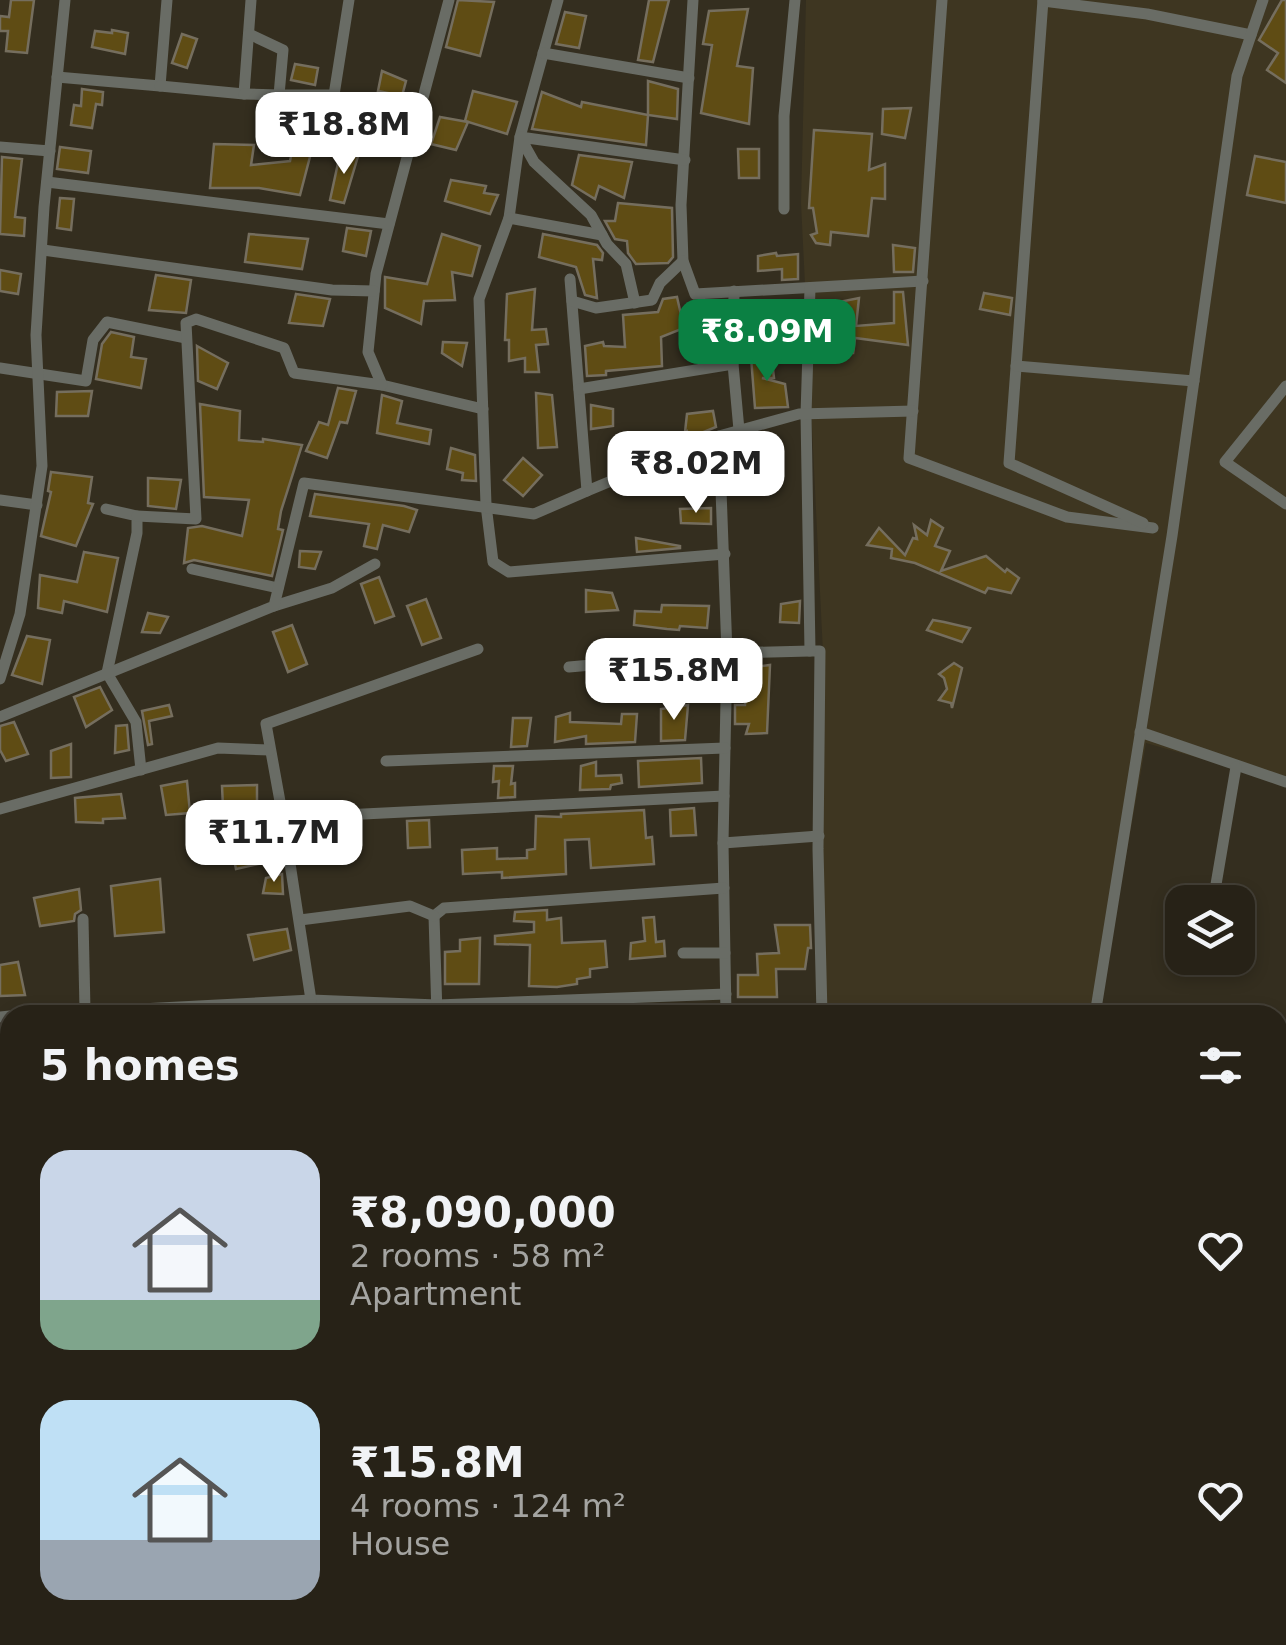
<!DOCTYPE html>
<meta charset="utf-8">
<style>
:root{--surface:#272217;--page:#332f24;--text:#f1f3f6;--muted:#a4a4a1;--line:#433f36;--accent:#0b8043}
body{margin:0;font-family:"DejaVu Sans",sans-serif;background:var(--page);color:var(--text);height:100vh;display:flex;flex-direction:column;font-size:38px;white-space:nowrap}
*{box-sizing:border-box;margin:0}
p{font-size:32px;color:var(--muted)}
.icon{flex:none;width:55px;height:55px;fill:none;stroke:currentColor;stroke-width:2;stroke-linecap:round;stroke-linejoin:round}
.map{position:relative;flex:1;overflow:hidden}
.side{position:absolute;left:0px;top:1005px;width:1288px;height:640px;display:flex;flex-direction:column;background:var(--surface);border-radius:30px 30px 0 0;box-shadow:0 5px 15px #0003,0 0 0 2px var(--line)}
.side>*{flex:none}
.buttons{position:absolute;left:1165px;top:885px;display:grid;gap:20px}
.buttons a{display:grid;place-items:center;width:90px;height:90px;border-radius:20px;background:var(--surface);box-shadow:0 5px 15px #0003,0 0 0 2px var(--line);font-size:50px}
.price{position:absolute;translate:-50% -85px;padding:0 22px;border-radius:20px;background:#fff;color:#222;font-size:32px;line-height:65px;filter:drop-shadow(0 2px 5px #0008)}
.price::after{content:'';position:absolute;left:50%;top:60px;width:30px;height:22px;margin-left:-15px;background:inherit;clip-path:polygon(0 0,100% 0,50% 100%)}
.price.on{background:var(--accent);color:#fff}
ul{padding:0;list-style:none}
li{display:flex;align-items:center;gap:30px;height:250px;padding:0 40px}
li span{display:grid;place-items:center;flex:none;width:280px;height:200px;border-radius:30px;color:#555}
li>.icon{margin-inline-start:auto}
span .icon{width:120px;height:120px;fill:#fffc;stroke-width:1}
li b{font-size:42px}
h2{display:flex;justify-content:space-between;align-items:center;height:120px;padding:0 40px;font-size:42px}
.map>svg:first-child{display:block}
</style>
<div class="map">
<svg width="1286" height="1645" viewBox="0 0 1286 1645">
<rect width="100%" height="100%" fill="#342e1f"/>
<!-- built -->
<polygon fill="#3e3621" points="806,0 1286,0 1286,783 1146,743 1098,1015 825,1015 820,764 823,653 801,203"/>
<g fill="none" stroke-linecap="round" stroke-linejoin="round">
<!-- stream -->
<polyline stroke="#1c5171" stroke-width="4" points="407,1635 408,1645"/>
</g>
<!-- building -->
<g fill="#5f4c14" stroke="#756e5e" stroke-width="2.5">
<polygon points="11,0 34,0 27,53 6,51 8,31 0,31 0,16 9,17"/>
<polygon points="458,0 494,2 480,56 446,47"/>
<polygon points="649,0 669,0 653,62 638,60"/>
<polygon points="1282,0 1286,0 1286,83 1267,70 1278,53 1259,40"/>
<polygon points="748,9 737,66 753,68 749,124 701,113 712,45 703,44 709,11"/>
<polygon points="565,12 586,16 579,48 556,44"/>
<polygon points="112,30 128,33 125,54 92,47 95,31 112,33"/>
<polygon points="182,34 197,39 187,68 172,63"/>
<polygon points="295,64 318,68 315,85 291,80"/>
<polygon points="382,71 406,81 402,96 378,91"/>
<polygon points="648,81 678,89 677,119 648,115"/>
<polygon points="82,89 103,92 102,105 96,104 92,128 71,125 74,105 81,106"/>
<polygon points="473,91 517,102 507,134 465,121"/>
<polygon points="542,92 581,107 582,102 648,115 646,145 532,129"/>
<polygon points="911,108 905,138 882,134 883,109"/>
<polygon points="440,117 468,122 456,150 431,144"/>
<polygon points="814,130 872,134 869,170 885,164 885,199 872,198 868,236 831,232 830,245 816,243 811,235 817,233 813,208 809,208"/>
<polygon points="214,144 254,145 251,165 290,161 293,147 312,149 300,195 259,188 210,188"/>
<polygon points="60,147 91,151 88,173 57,169"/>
<polygon points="738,149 759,149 759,178 739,178"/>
<polygon points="359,153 344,203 330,200 340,154"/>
<polygon points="579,155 632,162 624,198 599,186 595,199 572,185"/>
<polygon points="1255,156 1286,162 1286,203 1247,195"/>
<polygon points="2,157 22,159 15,217 25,218 24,236 0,234"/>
<polygon points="451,180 486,186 484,193 498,195 490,214 445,201"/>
<polygon points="60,198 74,199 71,230 57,228"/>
<polygon points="618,203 672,208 673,257 668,263 636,264 628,253 627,241 615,239 605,221 615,221"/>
<polygon points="347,228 371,231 366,256 343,251"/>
<polygon points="249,234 308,239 302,269 245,262"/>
<polygon points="442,234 480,246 472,276 452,272 455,300 424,301 421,324 385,308 385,277 427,284"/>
<polygon points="543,234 597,245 603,253 602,260 593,259 597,298 585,295 576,267 539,257"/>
<polygon points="893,245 915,248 913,272 894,272"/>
<polygon points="776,253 777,256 798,254 798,279 782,280 782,269 758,271 758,256"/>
<polygon points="0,270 21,274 18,294 0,291"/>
<polygon points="156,275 191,280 186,313 149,310"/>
<polygon points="535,289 532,330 546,329 548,344 536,345 539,372 525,372 525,358 509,361 509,340 505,340 507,294"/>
<polygon points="894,292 903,292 908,345 855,338 853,354 848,336 828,334 828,330 846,328 843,320 833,317 834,303 859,298 856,326 894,323"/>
<polygon points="984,293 1012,298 1010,315 980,309"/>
<polygon points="296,294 330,299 323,326 289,323"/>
<polygon points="677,297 684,328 661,337 662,366 606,371 606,375 587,376 585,346 603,342 604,346 625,347 623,315 658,312 663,299"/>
<polygon points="712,328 714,348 691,351 690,330"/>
<polygon points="111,332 134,337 131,357 146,359 141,388 96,379 102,344"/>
<polygon points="443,342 467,343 462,366 442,353"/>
<polygon points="197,346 228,363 217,389 198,381"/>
<polygon points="771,352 774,378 762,378 785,384 788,407 755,408 751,357"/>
<polygon points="338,388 356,391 347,423 340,422 327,458 306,451 319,422 328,425"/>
<polygon points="92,391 88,416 56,416 57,392"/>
<polygon points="536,393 552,395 557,447 538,448"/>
<polygon points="382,395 402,401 397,423 431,430 429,444 377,433"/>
<polygon points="200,404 240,411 239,440 263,442 263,439 302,445 281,511 278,529 283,530 272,576 194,560 184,563 188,528 202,526 242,536 249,500 204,497"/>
<polygon points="591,405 613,409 613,426 591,429"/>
<polygon points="713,411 716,427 689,438 687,431 685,432 687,414"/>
<polygon points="451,448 475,455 476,481 462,480 463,473 447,469"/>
<polygon points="523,458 542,475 523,496 504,480"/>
<polygon points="51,472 92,477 88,503 93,504 76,546 41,536 51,492 48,491"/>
<polygon points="148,478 181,480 176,509 148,506"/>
<polygon points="315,494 404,506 417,510 409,532 383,525 377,549 364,546 369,524 310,516"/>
<polygon points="711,508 711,524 681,523 680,509"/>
<polygon points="931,520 943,528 935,546 950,551 941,571 986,556 1005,572 1007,569 1019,578 1011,593 988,588 985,593 915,563 891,558 892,549 867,545 879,528 905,555 913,538 917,539 914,525 927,535"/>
<polygon points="636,538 680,546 680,548 637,552"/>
<polygon points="300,551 321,552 315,569 299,567"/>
<polygon points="84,552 118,558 107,612 64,601 62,613 38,608 40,575 77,582"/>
<polygon points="379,577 394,616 375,623 361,584"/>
<polygon points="586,590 612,593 618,610 586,612"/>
<polygon points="426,599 441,638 422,645 407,606"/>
<polygon points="800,601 799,623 780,622 781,604"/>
<polygon points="662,605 709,606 707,628 680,626 679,630 667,629 634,625 635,611 661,612"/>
<polygon points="148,613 168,617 160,633 142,632"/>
<polygon points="933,620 944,622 970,628 962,642 927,630"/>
<polygon points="292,625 307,664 288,672 273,632"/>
<polygon points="27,636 50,640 42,684 12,675"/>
<polygon points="954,663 962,668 952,708 951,703 939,700 947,689 944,678 939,674"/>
<polygon points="770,665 767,733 746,734 749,724 735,724 735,705 745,705 747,668"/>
<polygon points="100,687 112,710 86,727 74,697"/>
<polygon points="169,705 172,716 149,721 152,744 148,745 142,711"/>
<polygon points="688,705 685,740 661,741 661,709"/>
<polygon points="570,713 570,722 621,724 622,714 637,714 635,742 586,744 586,736 555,742 556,717"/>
<polygon points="513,718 531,718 527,746 511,747"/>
<polygon points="14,722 28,754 6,761 0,750 0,726"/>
<polygon points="127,725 129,750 115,753 116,726"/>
<polygon points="71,744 71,777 51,778 51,751"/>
<polygon points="701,758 702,783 639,787 638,761"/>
<polygon points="596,762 596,776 621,775 622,783 611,785 610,789 580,790 581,766"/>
<polygon points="494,766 513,766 511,784 515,783 515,797 498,798 499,781 493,782"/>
<polygon points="187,781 190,813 166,815 161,786"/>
<polygon points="257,785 257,805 249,805 252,823 226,827 227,807 223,807 222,786"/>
<polygon points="121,794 125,818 103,819 103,823 76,822 75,798"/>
<polygon points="694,808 696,835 671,836 670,810"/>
<polygon points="644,810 646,838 652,837 654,864 591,868 589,839 565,840 566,874 502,878 502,872 463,874 462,850 497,848 497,859 527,858 527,850 535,849 536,816 561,817 561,814"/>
<polygon points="429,820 430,847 408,848 407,821"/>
<polygon points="272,846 271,861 236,869 233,855"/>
<polygon points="282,874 283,894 263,893 266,878"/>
<polygon points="160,879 164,932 115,936 111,886"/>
<polygon points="79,889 81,910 75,914 74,921 40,926 34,898"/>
<polygon points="547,910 547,920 561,918 562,943 605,941 607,967 590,969 590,977 577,979 577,984 557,987 529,986 530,945 495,944 495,936 534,932 534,922 514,921 515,912"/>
<polygon points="654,917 656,942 664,941 665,956 630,959 631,943 645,941 643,918"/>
<polygon points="775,925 810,925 811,948 808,948 805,969 776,969 777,997 738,997 738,975 758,975 757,954 779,953"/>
<polygon points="287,929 291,950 254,960 248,935"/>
<polygon points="480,938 479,984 445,984 445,952 460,951 460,940"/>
<polygon points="18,962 25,995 0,996 0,965"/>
</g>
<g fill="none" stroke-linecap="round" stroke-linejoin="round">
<!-- street -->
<g stroke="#696c65" stroke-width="11">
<polyline points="449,0 376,274 368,352 382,385 483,409"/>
<polyline points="558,0 520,137 509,218 479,299 486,505 493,562 509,572 725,554"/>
<polyline points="693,0 681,205 683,261 695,294 923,281"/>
<polyline points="942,0 909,458 1067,517 1153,528"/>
<polyline points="1043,0 1009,463 1143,523"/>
<polyline points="1043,1 1147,14 1251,35"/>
<polyline points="543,53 689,78"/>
<polyline points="57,77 160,86 167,0"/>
<polyline points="160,86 244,94 251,0"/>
<polyline points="244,94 279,95 283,50 249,34"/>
<polyline points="279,95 334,95 349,0"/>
<polyline points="0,147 50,151"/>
<polyline points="47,182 389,224"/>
<polyline points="784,209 784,116 795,0"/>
<polyline points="509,218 602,235"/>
<polyline points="43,250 332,290 374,291"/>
<polyline points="570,279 587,491 719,436"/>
<polyline points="810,288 806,414 810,651 820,651 818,849 822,1015"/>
<polyline points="572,301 596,308 652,300 660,283 683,261"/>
<polyline points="635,303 626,264 607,244 591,215 534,162 520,137 685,160"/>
<polyline points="733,364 734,291"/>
<polyline points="1016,366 1194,381"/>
<polyline points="0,368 86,381 93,340 107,322 186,338"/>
<polyline points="1286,386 1225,462 1286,504"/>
<polyline points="579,389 733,364 739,430"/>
<polyline points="0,500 37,505"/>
<polyline points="106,509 137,516 137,533 107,673 136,722 141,770"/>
<polyline points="137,516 196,519 186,323 196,319 284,348 294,373 382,385"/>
<polyline points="192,569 278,588"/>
<polyline points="274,606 332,588 375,564"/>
<polyline points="478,649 266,724 283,818 724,796"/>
<polyline points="810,651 727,653 719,436 799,414 913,411"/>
<polyline points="569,667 727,653 723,843 819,836"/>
<polyline points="0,679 20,614 42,466 36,335 44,207 65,0"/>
<polyline points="0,717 274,606 304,483 534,514 587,491"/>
<polyline points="1140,732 1286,782"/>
<polyline points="386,761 725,748"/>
<polyline points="0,809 218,748 270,750"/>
<polyline points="283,818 311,1000 437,1005 726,994"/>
<polyline points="723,843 726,1015"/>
<polyline points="1213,902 1236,767"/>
<polyline points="434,916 444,908 724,888"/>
<polyline points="434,916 437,1015"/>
<polyline points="83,919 85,1010"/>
<polyline points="300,920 410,906 434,916"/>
<polyline points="683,953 725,953"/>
<polyline points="25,1015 311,1000"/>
<polyline points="1095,1015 1172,536 1237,76 1263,0"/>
<polyline points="0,1017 10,1016"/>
<polyline points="0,1103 10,1104"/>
<polyline points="0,1334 10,1333"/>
<polyline points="1278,1399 1286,1405"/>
<polyline points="1278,1486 1286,1474"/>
<polyline points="0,1493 10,1493"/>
<polyline points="1278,1497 1286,1506"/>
<polyline points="1278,1614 1286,1620"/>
<polyline points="79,1635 80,1645"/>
<polyline points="295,1635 297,1645"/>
<polyline points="1070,1635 1085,1645"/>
<polyline points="1186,1635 1207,1645"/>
<polyline points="998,1645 1000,1635"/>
<polyline points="1171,1645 1180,1635"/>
</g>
<!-- primary -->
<g stroke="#a3a99a" stroke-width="18">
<polyline points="1278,1300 1286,1289"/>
<polyline points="1048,1645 1054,1635"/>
</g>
</g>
</svg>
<div class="buttons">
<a><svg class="icon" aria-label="layers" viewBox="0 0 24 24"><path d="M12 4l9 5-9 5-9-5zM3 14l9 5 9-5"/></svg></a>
</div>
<b class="price" style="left:344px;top:177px">₹18.8M</b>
<b class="price on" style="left:767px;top:384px">₹8.09M</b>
<b class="price" style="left:696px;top:516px">₹8.02M</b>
<b class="price" style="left:674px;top:723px">₹15.8M</b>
<b class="price" style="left:274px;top:885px">₹11.7M</b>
<section class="side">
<h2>5 homes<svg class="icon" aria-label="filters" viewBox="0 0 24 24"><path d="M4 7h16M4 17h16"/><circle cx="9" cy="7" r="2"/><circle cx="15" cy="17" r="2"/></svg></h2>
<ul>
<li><span style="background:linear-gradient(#c9d6e8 75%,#7fa58c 0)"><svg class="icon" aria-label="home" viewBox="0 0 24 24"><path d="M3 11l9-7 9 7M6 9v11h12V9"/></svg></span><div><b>₹8,090,000</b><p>2 rooms · 58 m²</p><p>Apartment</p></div><svg class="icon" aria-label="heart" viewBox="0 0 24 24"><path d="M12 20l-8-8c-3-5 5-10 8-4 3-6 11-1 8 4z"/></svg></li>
<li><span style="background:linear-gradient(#bfe0f5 70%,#9aa5b1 0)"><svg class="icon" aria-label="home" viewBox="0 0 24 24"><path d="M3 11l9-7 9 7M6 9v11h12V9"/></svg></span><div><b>₹15.8M</b><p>4 rooms · 124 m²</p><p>House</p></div><svg class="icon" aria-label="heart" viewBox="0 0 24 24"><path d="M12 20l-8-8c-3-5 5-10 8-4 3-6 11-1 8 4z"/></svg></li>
</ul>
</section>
</div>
